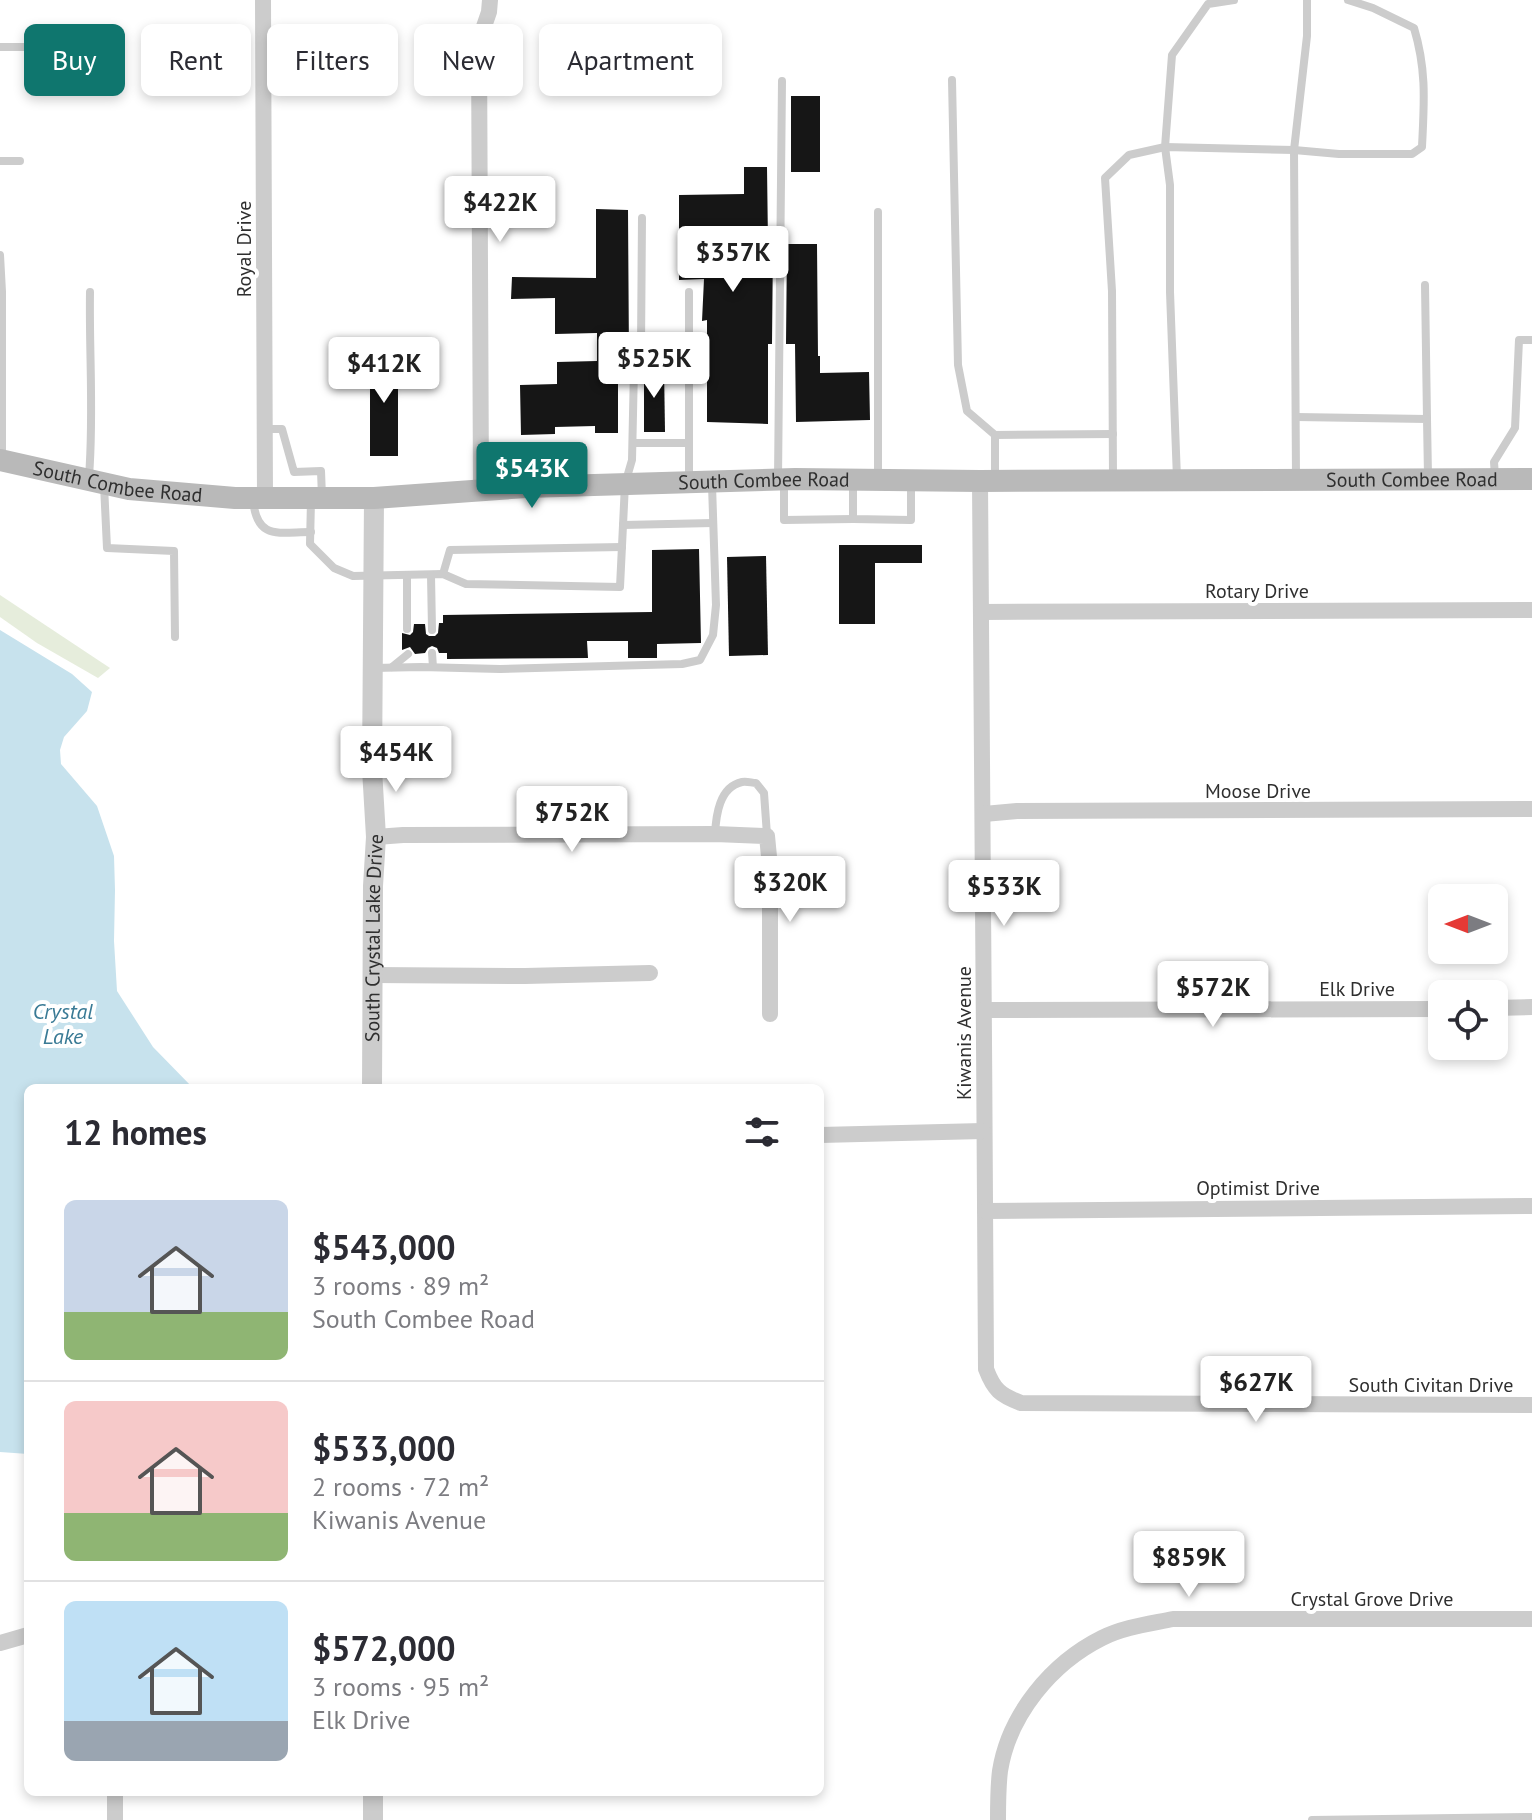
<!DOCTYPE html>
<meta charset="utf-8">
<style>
:root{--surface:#fff;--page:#f7f7f7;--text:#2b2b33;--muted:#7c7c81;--line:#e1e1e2;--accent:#0f766e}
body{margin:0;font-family:"PT Sans",sans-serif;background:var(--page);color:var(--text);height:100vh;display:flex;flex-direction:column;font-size:30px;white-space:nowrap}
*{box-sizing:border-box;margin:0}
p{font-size:26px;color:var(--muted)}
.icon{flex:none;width:44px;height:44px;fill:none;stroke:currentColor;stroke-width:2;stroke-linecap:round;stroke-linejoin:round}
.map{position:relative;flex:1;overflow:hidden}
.details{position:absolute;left:24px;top:1084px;width:800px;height:712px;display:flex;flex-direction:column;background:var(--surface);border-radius:12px;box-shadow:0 4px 12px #0003}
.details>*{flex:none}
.banner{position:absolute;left:24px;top:24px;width:800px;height:72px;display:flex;gap:16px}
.needle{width:52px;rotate:270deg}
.tools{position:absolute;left:1428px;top:884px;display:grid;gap:16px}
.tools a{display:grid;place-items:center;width:80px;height:80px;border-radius:12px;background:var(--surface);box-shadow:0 4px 12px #0003;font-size:40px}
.price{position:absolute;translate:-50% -68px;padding:0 18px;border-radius:8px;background:#fff;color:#222;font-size:26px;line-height:52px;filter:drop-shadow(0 2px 4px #0008)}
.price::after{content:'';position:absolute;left:50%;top:48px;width:24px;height:18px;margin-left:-12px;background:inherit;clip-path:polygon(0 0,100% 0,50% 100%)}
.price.selected{background:var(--accent);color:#fff}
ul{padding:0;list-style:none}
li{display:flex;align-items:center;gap:24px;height:200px;padding:0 40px}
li+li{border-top:2px solid var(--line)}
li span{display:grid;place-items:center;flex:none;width:224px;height:160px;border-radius:12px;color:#555}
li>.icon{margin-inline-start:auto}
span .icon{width:96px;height:96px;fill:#fffc;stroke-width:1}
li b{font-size:34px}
h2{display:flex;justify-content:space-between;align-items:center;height:96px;padding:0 40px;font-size:34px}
.tag{padding:0 28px;border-radius:12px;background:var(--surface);box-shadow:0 4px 12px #0003;font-size:28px;line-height:72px}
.tag.selected{background:var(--accent);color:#fff}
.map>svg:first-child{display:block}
</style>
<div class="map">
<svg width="1532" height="1820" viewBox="0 0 1532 1820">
<rect width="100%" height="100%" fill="#fff"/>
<!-- green -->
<polygon fill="#e6eddc" points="0,595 110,668 98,678 37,643 0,617"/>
<!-- water -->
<polygon fill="#c7e2ed" points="0,630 72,674 92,692 87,711 64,737 60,750 61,764 97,806 114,856 115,890 114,941 117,991 153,1047 193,1088 28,1088 28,1454 0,1452"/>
<!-- building -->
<g fill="#161616">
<rect x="791" y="96" width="29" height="76"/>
<polygon points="744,167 767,167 768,244 773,244 772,344 768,344 768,424 707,422 707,320 702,321 704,279 679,280 679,195 744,194"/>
<polygon points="596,209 628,210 629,360 627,377 618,377 618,433 595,433 595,426 555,427 555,434 521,435 520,385 557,384 557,362 597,361 597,333 555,334 555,298 511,299 512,277 596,278"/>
<polygon points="787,244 817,244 818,356 820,356 820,373 869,372 870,420 796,422 795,344 786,344"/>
<rect x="370" y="354" width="28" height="102"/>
<polygon points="664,367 665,432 644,432 644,368"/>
<polygon points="839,545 922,545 922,563 875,563 875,624 839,624"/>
<polygon points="699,549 701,643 657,644 657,658 628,658 628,641 587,641 588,658 447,659 447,653 439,653 437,648 432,646 428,648 425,653 415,654 410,647 402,650 402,633 410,635 413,632 414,624 425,624 426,634 429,636 435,636 438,633 439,623 443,623 443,615 652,612 652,550"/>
<polygon points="766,556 768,655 729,656 727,557"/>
</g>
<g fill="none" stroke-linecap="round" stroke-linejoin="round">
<!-- service -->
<g stroke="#ccc" stroke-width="8">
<polyline points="0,47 87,47"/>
<polyline points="952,80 958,365 967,411 995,435 995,479"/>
<polyline points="0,161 20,161"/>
<polyline points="878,212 878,479"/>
<polyline points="0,255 2,292 2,460"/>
<polyline points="1425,285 1427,419"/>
<polyline points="1296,417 1427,419 1428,476"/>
<polyline points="265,429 282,429 294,472 321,471 322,497"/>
<polyline points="995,435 1113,434"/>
<polyline points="633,443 689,443"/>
<path d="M 89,476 C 94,415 89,353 90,292"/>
<polyline points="1495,476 1494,462 1515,428 1519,340 1532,340"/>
<polyline points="1113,478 1112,291 1105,178 1129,155 1165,147 1172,55 1208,4 1234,0"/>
<polyline points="1296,478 1294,150 1307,36 1307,0"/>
<polyline points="778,479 782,81"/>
<path d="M 1177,479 L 1170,292 L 1170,185 L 1165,147 L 1294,150 L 1339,154 L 1412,154 L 1422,147 C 1424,104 1427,71 1414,28 L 1373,8 L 1348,0"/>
<polyline points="853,481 853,519 911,520 911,481"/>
<polyline points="689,482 689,292"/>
<polyline points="784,482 784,520 853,519"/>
<polyline points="104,485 107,548 174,551 175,637"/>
<path d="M 253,500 C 257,541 279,532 311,532"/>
<polyline points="311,500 310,544 334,568 353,576 443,574 466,584 620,587 625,484 632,460 634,368 641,348 642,218"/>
<polyline points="623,525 713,523"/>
<polyline points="443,574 450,550 622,547"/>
<polyline points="407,575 407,629"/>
<polyline points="431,575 432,630"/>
<polyline points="432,653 433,667"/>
<polyline points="392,667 408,654"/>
<polyline points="373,668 421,667 500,669 682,664 700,660 713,635 716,605 712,485"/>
<path d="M 715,834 C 716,816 719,787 742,782 C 747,781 752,783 756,783 L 764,793 L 767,835"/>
<polyline points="1312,1820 1532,1817"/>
</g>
<!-- minor -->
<g stroke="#ccc" stroke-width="16">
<polyline points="263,0 265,498"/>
<path d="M 980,481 C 983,777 984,1073 986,1369 C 994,1390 1000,1395 1021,1403 L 1532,1405"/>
<polyline points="481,490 479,41 489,12 490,0"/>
<polyline points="981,612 1532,610"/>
<polyline points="984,814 1017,811 1532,809"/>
<polyline points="376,837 403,835 715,834 767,836 770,867 770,1014"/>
<polyline points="373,975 525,976 650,973"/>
<polyline points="1494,1008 1532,1007"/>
<polyline points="984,1010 1442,1009"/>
<polyline points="820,1135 983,1131"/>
<polyline points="985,1211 1532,1206"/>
<polyline points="0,1643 28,1635"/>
<polyline points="115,1792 115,1820"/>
<path d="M 998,1820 C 998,1804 998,1787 1000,1771 C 1009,1714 1052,1663 1102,1638 C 1124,1627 1149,1624 1173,1619 L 1532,1619"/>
</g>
<!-- tertiary -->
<g stroke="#ccc" stroke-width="20">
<path id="s1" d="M 372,1088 L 373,886 L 376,837 L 372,769 L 374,498"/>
<polyline points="373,1792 373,1820"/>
</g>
<!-- secondary -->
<path stroke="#b9b9b9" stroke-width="22" id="s2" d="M 0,460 L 129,489 L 235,498 L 374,498 L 526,487 L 795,479 L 980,481 L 1532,479"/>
</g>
<g text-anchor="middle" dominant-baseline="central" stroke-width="8" stroke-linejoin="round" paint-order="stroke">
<!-- street labels -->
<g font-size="20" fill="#2f2f2f" stroke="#fff">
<text transform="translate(244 249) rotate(-90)">Royal Drive</text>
<text stroke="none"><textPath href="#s2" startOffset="1416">South Combee Road</textPath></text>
<text stroke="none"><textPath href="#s2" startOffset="120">South Combee Road</textPath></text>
<text stroke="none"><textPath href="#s2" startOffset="768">South Combee Road</textPath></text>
<text x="1257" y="591">Rotary Drive</text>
<text x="1258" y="791">Moose Drive</text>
<text stroke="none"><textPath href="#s1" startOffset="150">South Crystal Lake Drive</textPath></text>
<text x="1357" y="989">Elk Drive</text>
<text transform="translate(964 1033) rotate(-90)">Kiwanis Avenue</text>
<text x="1258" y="1188">Optimist Drive</text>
<text x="1431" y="1385">South Civitan Drive</text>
<text x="1372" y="1599">Crystal Grove Drive</text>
</g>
<!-- water labels -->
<g font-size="22" font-style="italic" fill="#397a95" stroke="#fff">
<text x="63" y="1011">Crystal<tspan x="63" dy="25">Lake</tspan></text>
</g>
</g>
</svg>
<div class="tools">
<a><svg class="needle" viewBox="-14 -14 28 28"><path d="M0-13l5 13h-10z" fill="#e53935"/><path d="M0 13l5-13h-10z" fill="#7c7c81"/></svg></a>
<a><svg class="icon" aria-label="locate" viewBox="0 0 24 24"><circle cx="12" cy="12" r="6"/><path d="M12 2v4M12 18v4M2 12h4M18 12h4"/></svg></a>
</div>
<b class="price" style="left:500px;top:244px">$422K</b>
<b class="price" style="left:733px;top:294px">$357K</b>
<b class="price" style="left:654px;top:400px">$525K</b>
<b class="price" style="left:384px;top:405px">$412K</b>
<b class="price selected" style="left:532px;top:510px">$543K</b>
<b class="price" style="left:396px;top:794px">$454K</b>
<b class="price" style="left:572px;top:854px">$752K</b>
<b class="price" style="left:790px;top:924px">$320K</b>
<b class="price" style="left:1004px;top:928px">$533K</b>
<b class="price" style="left:1213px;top:1029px">$572K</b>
<b class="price" style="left:1256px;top:1424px">$627K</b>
<b class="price" style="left:1189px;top:1599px">$859K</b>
<div class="banner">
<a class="tag selected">Buy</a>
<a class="tag">Rent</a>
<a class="tag">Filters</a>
<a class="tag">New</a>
<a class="tag">Apartment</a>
</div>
<section class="details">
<h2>12 homes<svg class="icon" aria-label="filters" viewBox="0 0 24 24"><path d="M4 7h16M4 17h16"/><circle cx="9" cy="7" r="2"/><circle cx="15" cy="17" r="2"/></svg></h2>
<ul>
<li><span style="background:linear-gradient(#c9d6e8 70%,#8fb573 0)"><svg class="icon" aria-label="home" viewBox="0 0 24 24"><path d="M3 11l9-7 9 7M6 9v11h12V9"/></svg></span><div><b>$543,000</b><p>3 rooms · 89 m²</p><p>South Combee Road</p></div></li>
<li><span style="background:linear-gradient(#f6c9c9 70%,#8fb573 0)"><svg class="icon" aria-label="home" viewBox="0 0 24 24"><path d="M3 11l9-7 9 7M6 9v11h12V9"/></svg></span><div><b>$533,000</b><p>2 rooms · 72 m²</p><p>Kiwanis Avenue</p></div></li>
<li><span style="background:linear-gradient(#bfe0f5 75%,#9aa5b1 0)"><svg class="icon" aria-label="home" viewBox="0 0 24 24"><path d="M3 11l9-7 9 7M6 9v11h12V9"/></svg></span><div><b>$572,000</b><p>3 rooms · 95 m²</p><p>Elk Drive</p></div></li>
</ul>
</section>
</div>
